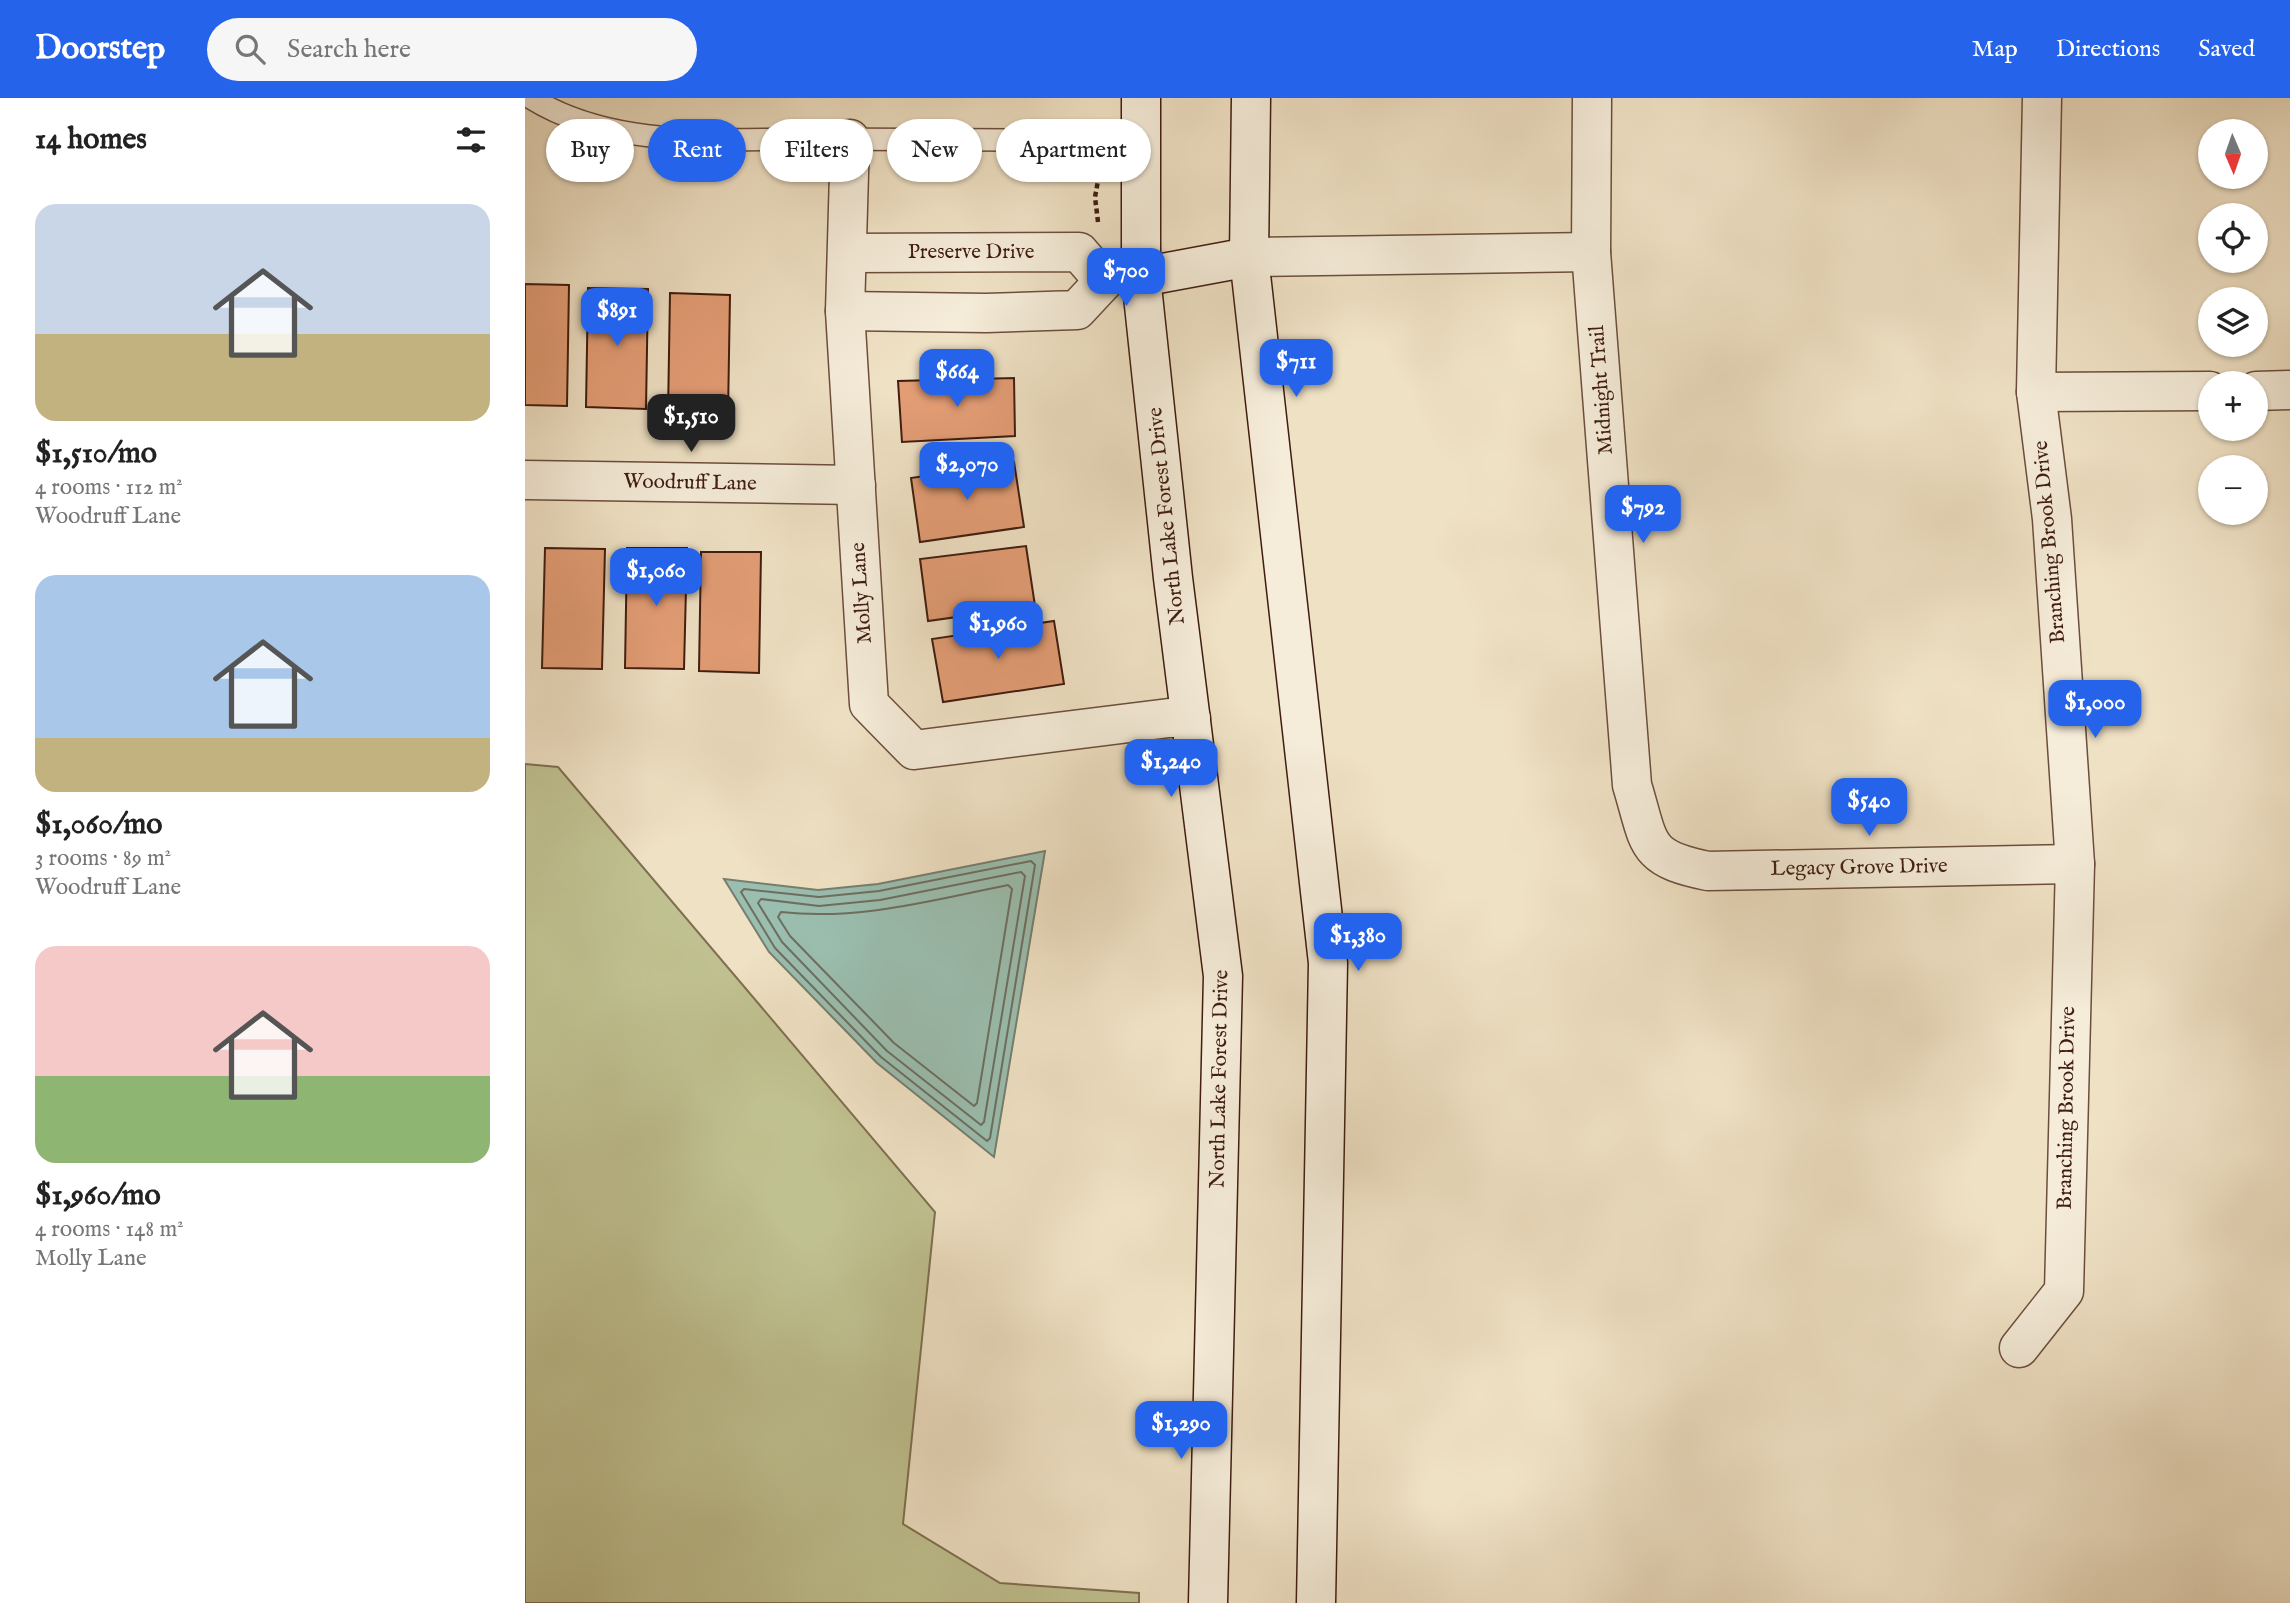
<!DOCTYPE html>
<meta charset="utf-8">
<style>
:root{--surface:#fff;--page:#f6f6f6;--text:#222;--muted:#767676;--accent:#2563eb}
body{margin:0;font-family:"IM FELL English",serif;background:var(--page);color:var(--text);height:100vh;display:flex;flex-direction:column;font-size:26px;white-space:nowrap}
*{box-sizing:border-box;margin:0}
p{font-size:23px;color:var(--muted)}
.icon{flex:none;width:38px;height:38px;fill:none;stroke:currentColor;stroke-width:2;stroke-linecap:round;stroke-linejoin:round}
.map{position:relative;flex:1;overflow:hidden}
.panel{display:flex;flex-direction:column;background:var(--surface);width:525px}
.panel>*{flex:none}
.top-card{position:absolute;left:21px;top:21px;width:665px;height:63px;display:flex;gap:14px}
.needle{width:46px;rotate:178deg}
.controls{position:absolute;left:1673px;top:21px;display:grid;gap:14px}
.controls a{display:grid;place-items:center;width:70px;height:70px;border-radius:50%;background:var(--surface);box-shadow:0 2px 5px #0004;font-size:35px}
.price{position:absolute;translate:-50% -60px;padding:0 16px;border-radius:14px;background:var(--accent);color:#fff;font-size:23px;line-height:46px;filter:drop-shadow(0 2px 4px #0008)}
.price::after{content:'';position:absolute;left:50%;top:42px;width:21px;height:16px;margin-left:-10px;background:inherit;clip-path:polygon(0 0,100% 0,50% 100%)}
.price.on{background:#222;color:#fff}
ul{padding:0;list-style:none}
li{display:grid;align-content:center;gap:14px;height:371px;padding:0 35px}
li span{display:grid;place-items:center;height:217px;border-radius:21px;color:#555}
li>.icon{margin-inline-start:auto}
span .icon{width:126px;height:126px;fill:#fffc;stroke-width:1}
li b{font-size:30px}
h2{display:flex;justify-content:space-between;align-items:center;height:84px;padding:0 35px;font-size:30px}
.pill{padding:0 24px;border-radius:32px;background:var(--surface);box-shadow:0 2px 5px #0004;font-size:24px;line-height:63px}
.pill.on{background:var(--accent);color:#fff}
header{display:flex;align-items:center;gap:42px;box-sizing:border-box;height:98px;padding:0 35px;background:var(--accent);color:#fff}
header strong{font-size:33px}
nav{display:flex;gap:38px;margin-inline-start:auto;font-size:24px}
.search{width:490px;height:63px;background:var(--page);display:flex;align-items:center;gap:18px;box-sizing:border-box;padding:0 24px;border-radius:38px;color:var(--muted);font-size:26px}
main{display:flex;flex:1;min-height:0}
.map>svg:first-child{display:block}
</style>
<header>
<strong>Doorstep</strong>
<div class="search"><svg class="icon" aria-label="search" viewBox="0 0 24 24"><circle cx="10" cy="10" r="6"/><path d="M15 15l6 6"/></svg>Search here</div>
<nav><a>Map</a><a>Directions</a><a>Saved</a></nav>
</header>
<main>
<section class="panel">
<h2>14 homes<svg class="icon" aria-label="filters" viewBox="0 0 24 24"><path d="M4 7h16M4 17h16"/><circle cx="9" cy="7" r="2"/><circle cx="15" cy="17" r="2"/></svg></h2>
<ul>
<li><span style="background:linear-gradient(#c9d6e8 60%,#c2b280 0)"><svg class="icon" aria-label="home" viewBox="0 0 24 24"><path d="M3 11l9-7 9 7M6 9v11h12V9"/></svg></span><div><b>$1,510/mo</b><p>4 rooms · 112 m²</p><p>Woodruff Lane</p></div></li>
<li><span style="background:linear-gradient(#a9c7e8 75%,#c2b280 0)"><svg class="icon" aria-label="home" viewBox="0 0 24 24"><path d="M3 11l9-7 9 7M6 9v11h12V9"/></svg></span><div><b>$1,060/mo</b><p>3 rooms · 89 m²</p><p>Woodruff Lane</p></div></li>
<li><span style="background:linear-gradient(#f6c9c9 60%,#8fb573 0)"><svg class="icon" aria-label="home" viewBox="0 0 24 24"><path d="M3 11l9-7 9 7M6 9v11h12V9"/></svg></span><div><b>$1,960/mo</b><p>4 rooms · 148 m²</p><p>Molly Lane</p></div></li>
</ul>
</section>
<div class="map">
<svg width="1765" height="1505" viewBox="0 0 1765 1505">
<rect width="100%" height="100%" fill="#efe1c4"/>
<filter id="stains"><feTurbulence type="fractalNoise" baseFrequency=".00286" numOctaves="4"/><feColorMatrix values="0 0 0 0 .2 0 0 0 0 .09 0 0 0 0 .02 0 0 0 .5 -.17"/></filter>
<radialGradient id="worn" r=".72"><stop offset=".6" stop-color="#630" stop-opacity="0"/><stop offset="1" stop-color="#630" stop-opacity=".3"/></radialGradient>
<!-- green -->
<polygon fill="#c0c190" stroke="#806f50" stroke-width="2" points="0,666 33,669 410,1114 378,1426 475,1485 614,1495 614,1505 0,1505"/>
<!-- water -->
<polygon fill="#9abeaf" stroke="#767e6f" stroke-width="2" points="520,753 469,1059 352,965 244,854 199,781 293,792 353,786"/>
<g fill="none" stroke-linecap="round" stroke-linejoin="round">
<!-- shore -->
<g stroke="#6d6e60" stroke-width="2">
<polygon points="506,763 510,767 465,1040 462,1043 356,959 250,850 216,794 219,791 294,799 354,793"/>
<polygon points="496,774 500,778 459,1024 456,1027 362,953 257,844 233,805 236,801 294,808 355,802"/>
<path d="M 483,787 L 487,791 L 452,1005 L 449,1008 L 369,945 L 265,838 L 253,819 L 256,814 C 333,823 408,802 483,787 Z"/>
</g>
</g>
<!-- building -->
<g fill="#e39d75" stroke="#401d10" stroke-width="2">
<polygon points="0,186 44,187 42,308 0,307"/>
<polygon points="63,190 123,191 121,311 61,309"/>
<polygon points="145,195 205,197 203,316 143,316"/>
<polygon points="489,280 490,338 377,344 373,283"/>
<polygon points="489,364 499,429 395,444 386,380"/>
<polygon points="501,448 510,508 403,523 395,461"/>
<polygon points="20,450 80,451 77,571 17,570"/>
<polygon points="102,450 162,450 159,571 100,570"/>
<polygon points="176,454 236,454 234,575 174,573"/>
<polygon points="529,523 539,586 418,604 407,541"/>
</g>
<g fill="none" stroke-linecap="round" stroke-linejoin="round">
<!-- lane casing -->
<g stroke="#6c4e3d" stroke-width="24">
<path id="lane" d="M 6,0 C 88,51 193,41 286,41 C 354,41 421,42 489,42"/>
</g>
<!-- street casing -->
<g stroke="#6c4e3d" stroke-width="41">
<g id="street">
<path d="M 1067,0 L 1066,154 L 1107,687 C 1125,746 1118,760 1183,773 L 1550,766"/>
<polyline points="325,41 320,213 344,606 389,652 644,620 666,620"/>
<polyline points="323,155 554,154 579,183"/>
<polyline points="724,159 1066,154"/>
<polyline points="320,213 461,215 552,212 579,183"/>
<polyline points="1731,293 1765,292"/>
<polyline points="1511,294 1685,293"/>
<polyline points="0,382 331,387"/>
<polyline points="1494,1250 1539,1193 1550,766 1527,421 1511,294 1517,0"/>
</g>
</g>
<!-- secondary casing -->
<g stroke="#401d10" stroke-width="41">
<g id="secondary">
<polyline points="616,0 616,179 648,480 698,878 683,1505"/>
<polyline points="726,0 724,159 803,865 791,1505"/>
<polyline points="616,179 724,159"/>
</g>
</g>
<!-- path -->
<polyline stroke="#401d10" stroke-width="4.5" stroke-dasharray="5 3.5" stroke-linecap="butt" points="573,124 570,99 576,67"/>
<!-- lane -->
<use href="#lane" stroke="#f5ecd9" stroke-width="21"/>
<!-- street -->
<use href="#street" stroke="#f5ecd9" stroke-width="38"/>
<!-- secondary -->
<use href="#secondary" stroke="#f5ecd9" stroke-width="38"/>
</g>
<g text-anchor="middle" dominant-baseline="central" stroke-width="7" stroke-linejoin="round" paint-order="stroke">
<!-- street labels -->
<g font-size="21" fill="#401d10" stroke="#f5ecd9">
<text x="446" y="154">Preserve Drive</text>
<text transform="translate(1077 292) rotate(-94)">Midnight Trail</text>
<text transform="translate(165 385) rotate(1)">Woodruff Lane</text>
<text transform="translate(642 418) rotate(-96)">North Lake Forest Drive</text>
<text transform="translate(1525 444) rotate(-95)">Branching Brook Drive</text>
<text transform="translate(337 495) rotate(-94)">Molly Lane</text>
<text transform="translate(1334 770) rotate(-1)">Legacy Grove Drive</text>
<text transform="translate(695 981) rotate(-89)">North Lake Forest Drive</text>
<text transform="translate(1542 1010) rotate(-89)">Branching Brook Drive</text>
</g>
</g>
<rect width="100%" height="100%" filter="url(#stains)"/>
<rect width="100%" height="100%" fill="url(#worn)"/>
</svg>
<div class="controls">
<a><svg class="needle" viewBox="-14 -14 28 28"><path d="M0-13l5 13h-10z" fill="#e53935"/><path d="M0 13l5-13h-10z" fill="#767676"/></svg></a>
<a><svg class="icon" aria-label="locate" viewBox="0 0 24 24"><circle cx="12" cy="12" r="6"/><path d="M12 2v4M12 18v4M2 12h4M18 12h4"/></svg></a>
<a><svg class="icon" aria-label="layers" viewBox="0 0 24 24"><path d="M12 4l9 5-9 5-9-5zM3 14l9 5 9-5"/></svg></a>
<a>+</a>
<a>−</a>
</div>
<b class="price" style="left:601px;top:210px">$700</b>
<b class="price" style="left:92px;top:250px">$891</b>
<b class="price" style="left:771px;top:301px">$711</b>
<b class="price" style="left:432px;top:311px">$664</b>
<b class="price on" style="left:166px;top:356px">$1,510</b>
<b class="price" style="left:442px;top:404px">$2,070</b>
<b class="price" style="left:1118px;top:447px">$792</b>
<b class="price" style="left:131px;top:510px">$1,060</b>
<b class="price" style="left:473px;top:563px">$1,960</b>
<b class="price" style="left:1570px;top:642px">$1,000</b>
<b class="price" style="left:646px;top:701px">$1,240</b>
<b class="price" style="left:1344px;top:740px">$540</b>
<b class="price" style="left:833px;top:875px">$1,380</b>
<b class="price" style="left:656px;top:1363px">$1,290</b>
<div class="top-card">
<a class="pill">Buy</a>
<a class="pill on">Rent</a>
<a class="pill">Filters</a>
<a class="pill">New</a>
<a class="pill">Apartment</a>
</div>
</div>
</main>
